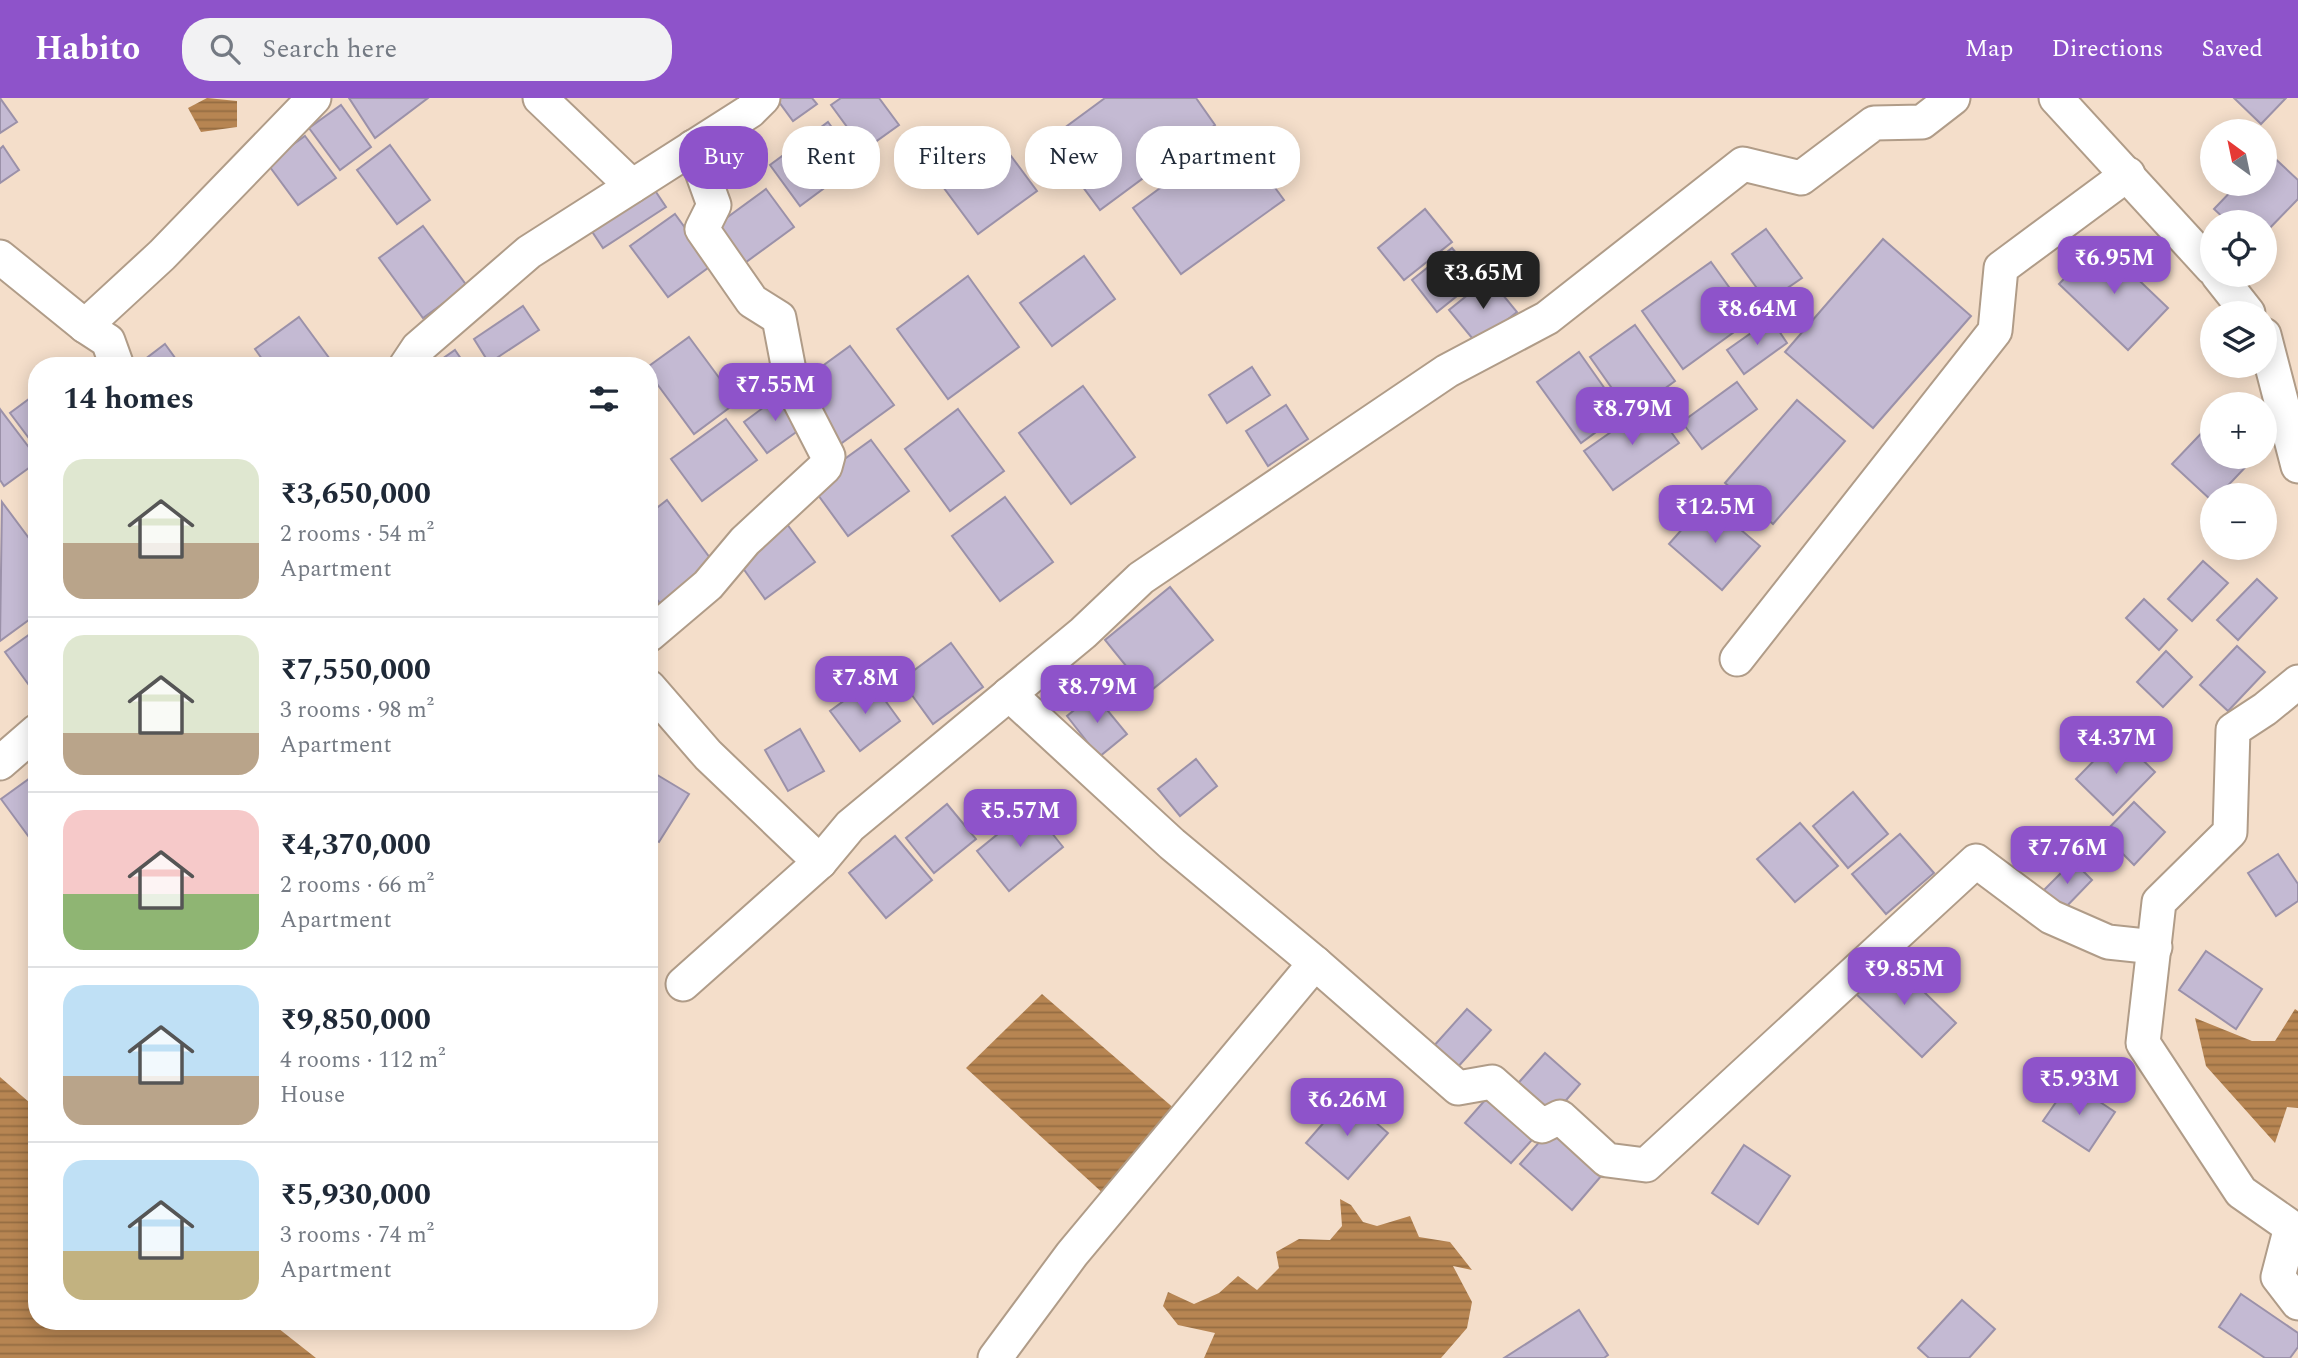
<!DOCTYPE html>
<meta charset="utf-8">
<style>
:root{--surface:#fff;--page:#f2f2f3;--text:#1f2937;--muted:#747a83;--line:#e0e1e3;--accent:#8e53ca}
body{margin:0;font-family:Spectral,serif;background:var(--page);color:var(--text);height:100vh;display:flex;flex-direction:column;font-size:26px;white-space:nowrap}
*{box-sizing:border-box;margin:0}
p{font-size:23px;color:var(--muted)}
.icon{flex:none;width:38px;height:38px;fill:none;stroke:currentColor;stroke-width:2;stroke-linecap:round;stroke-linejoin:round}
.map{position:relative;flex:1;overflow:hidden}
.side{position:absolute;left:28px;top:259px;width:630px;height:973px;display:flex;flex-direction:column;background:var(--surface);border-radius:28px;box-shadow:0 4px 18px #0003}
.side>*{flex:none}
.hud{position:absolute;left:679px;top:28px;width:665px;height:63px;display:flex;gap:14px}
.needle{width:46px;rotate:327deg}
.controls{position:absolute;left:2200px;top:21px;display:grid;gap:14px}
.controls a{display:grid;place-items:center;width:77px;height:77px;border-radius:50%;background:var(--surface);box-shadow:0 4px 18px #0003;font-size:35px}
.price{position:absolute;translate:-50% -60px;padding:0 16px;border-radius:14px;background:var(--accent);color:#fff;font-size:23px;line-height:46px;filter:drop-shadow(0 2px 4px #0008)}
.price::after{content:'';position:absolute;left:50%;top:42px;width:21px;height:16px;margin-left:-10px;background:inherit;clip-path:polygon(0 0,100% 0,50% 100%)}
.price.selected{background:#222;color:#fff}
ul{padding:0;list-style:none}
li{display:flex;align-items:center;gap:21px;height:175px;padding:0 35px}
li+li{border-top:2px solid var(--line)}
li span{display:grid;place-items:center;flex:none;width:196px;height:140px;border-radius:21px;color:#555}
li>.icon{margin-inline-start:auto}
span .icon{width:84px;height:84px;fill:#fffc;stroke-width:1}
li b{font-size:30px}
h2{display:flex;justify-content:space-between;align-items:center;height:84px;padding:0 35px;font-size:30px}
.chip{padding:0 24px;border-radius:28px;background:var(--surface);box-shadow:0 4px 18px #0003;font-size:24px;line-height:63px}
.chip.selected{background:var(--accent);color:#fff}
header{display:flex;align-items:center;gap:42px;box-sizing:border-box;height:98px;padding:0 35px;background:var(--accent);color:#fff}
header strong{font-size:33px}
nav{display:flex;gap:38px;margin-inline-start:auto;font-size:24px}
.search{width:490px;height:63px;background:var(--page);display:flex;align-items:center;gap:18px;box-sizing:border-box;padding:0 24px;border-radius:28px;color:var(--muted);font-size:26px}
.map>svg:first-child{display:block}
</style>
<header>
<strong>Habito</strong>
<div class="search"><svg class="icon" aria-label="search" viewBox="0 0 24 24"><circle cx="10" cy="10" r="6"/><path d="M15 15l6 6"/></svg>Search here</div>
<nav><a>Map</a><a>Directions</a><a>Saved</a></nav>
</header>
<div class="map">
<svg width="2298" height="1260" viewBox="0 0 2298 1260">
<defs>
<pattern id="water-rules" width="6" height="5" patternUnits="userSpaceOnUse" patternTransform="scale(1.75)"><rect width="6" height="5" fill="#b78552"/><path d="M0 2.5h6" fill="none" stroke="#946c42"/></pattern>
</defs>
<rect width="100%" height="100%" fill="#f4deca"/>
<!-- water -->
<g fill="url(#water-rules)">
<polygon points="207,0 237,3 237,29 201,34 188,10"/>
<polygon points="1042,896 1184,1019 1106,1098 966,970"/>
<polygon points="2295,911 2298,913 2298,1010 2287,1009 2275,1045 2206,968 2195,920 2252,943 2275,943"/>
<polygon points="0,979 37,1011 37,1223 269,1223 316,1260 0,1260"/>
<polygon points="1340,1101 1351,1107 1363,1124 1377,1128 1410,1118 1419,1139 1450,1144 1472,1172 1453,1168 1472,1204 1467,1230 1441,1260 1204,1260 1215,1235 1178,1227 1163,1208 1168,1194 1194,1206 1219,1195 1238,1178 1257,1192 1279,1170 1276,1154 1299,1141 1330,1142 1342,1128"/>
</g>
<!-- building -->
<g fill="#c4bad3" stroke="#9b91a9" stroke-width="2">
<polygon points="0,0 17,24 0,35"/>
<polygon points="349,0 428,0 375,40"/>
<polygon points="776,0 812,0 817,6 793,23"/>
<polygon points="841,0 879,0 899,27 864,52 831,7"/>
<polygon points="1105,0 1196,0 1215,27 1100,112 1048,42"/>
<polygon points="2234,0 2286,0 2261,26"/>
<polygon points="341,7 371,49 340,72 309,30"/>
<polygon points="828,24 858,65 800,108 770,67"/>
<polygon points="994,35 1037,93 978,136 935,78"/>
<polygon points="1235,35 1284,102 1181,176 1133,110"/>
<polygon points="305,38 336,80 298,107 267,65"/>
<polygon points="390,47 430,102 397,126 357,72"/>
<polygon points="3,48 19,72 0,85 0,51"/>
<polygon points="2268,54 2298,82 2298,101 2264,136 2264,124 2228,124 2214,111 2238,86 2264,86 2264,58"/>
<polygon points="650,85 666,109 603,150 587,126"/>
<polygon points="766,91 794,129 738,170 710,132"/>
<polygon points="1425,111 1452,144 1404,182 1378,150"/>
<polygon points="675,116 712,167 668,199 630,148"/>
<polygon points="423,128 467,188 423,220 379,160"/>
<polygon points="1766,131 1802,180 1767,204 1732,156"/>
<polygon points="1883,141 1971,218 1873,330 1785,254"/>
<polygon points="2099,144 2168,210 2128,252 2059,186"/>
<polygon points="1452,150 1478,181 1437,214 1412,182"/>
<polygon points="1084,158 1115,201 1052,248 1020,205"/>
<polygon points="1711,164 1752,221 1683,271 1642,213"/>
<polygon points="968,178 1019,249 948,301 897,231"/>
<polygon points="1489,180 1517,214 1477,246 1449,212"/>
<polygon points="523,208 539,232 489,265 474,241"/>
<polygon points="299,219 335,268 267,268 255,251"/>
<polygon points="1771,221 1787,245 1744,276 1727,252"/>
<polygon points="1635,227 1675,283 1630,316 1590,259"/>
<polygon points="689,239 737,304 694,336 649,275 649,268"/>
<polygon points="165,246 181,268 136,268"/>
<polygon points="850,248 894,307 839,347 795,288"/>
<polygon points="455,252 466,268 432,268"/>
<polygon points="1579,254 1622,315 1581,345 1537,284"/>
<polygon points="1252,269 1270,297 1227,325 1209,297"/>
<polygon points="1737,284 1757,311 1702,351 1682,324"/>
<polygon points="1083,288 1135,359 1071,406 1019,335"/>
<polygon points="37,295 37,351 10,315"/>
<polygon points="783,295 806,327 767,355 744,324"/>
<polygon points="1797,302 1845,343 1773,426 1725,385"/>
<polygon points="1651,306 1679,345 1613,392 1584,353"/>
<polygon points="1286,307 1308,341 1268,368 1246,333"/>
<polygon points="0,311 37,360 37,364 4,388 0,382"/>
<polygon points="958,311 1004,373 950,413 905,351"/>
<polygon points="726,321 757,362 702,403 671,361"/>
<polygon points="2212,324 2212,359 2255,359 2219,397 2212,397 2212,403 2172,366"/>
<polygon points="871,342 909,393 848,438 810,386"/>
<polygon points="1005,399 1053,464 1000,503 952,438"/>
<polygon points="667,402 716,468 662,508 649,491 649,416"/>
<polygon points="1707,403 1760,448 1722,492 1669,446"/>
<polygon points="2,404 37,451 37,516 0,543"/>
<polygon points="784,422 815,464 765,501 735,459"/>
<polygon points="2203,463 2228,485 2192,523 2168,501"/>
<polygon points="2257,481 2277,500 2238,542 2217,522"/>
<polygon points="1170,489 1213,542 1148,595 1105,542"/>
<polygon points="2144,501 2177,532 2159,552 2126,520"/>
<polygon points="37,531 37,586 31,590 5,554"/>
<polygon points="951,545 983,589 933,626 901,582"/>
<polygon points="2237,548 2265,574 2228,613 2200,587"/>
<polygon points="2166,553 2192,579 2163,609 2137,584"/>
<polygon points="871,583 900,623 860,653 830,613"/>
<polygon points="1094,596 1127,636 1099,659 1067,618"/>
<polygon points="800,631 824,673 788,693 765,652"/>
<polygon points="2118,638 2155,674 2113,717 2076,681"/>
<polygon points="1196,661 1217,688 1180,718 1158,691"/>
<polygon points="649,672 689,696 659,744 649,738"/>
<polygon points="37,675 37,750 1,701"/>
<polygon points="1853,694 1888,736 1848,770 1813,728"/>
<polygon points="2134,704 2165,734 2134,767 2103,736"/>
<polygon points="947,706 976,741 934,775 906,740"/>
<polygon points="1031,709 1063,749 1009,793 977,753"/>
<polygon points="1800,725 1838,768 1795,804 1757,761"/>
<polygon points="1900,736 1934,775 1886,816 1852,776"/>
<polygon points="895,738 932,782 886,820 849,775"/>
<polygon points="2278,756 2298,786 2298,803 2276,818 2248,775"/>
<polygon points="2073,763 2092,782 2062,813 2042,794"/>
<polygon points="2206,853 2262,891 2236,931 2179,892"/>
<polygon points="1887,858 1956,925 1922,959 1853,893"/>
<polygon points="1467,911 1491,932 1456,971 1432,950"/>
<polygon points="1545,955 1580,986 1549,1022 1513,991"/>
<polygon points="2070,984 2115,1014 2089,1053 2043,1023"/>
<polygon points="1493,993 1540,1033 1511,1065 1465,1025"/>
<polygon points="1346,999 1388,1035 1348,1081 1306,1045"/>
<polygon points="1556,1025 1608,1070 1572,1112 1520,1066"/>
<polygon points="1744,1047 1790,1078 1758,1126 1712,1095"/>
<polygon points="2241,1196 2298,1235 2298,1249 2290,1260 2265,1260 2219,1229"/>
<polygon points="1962,1202 1995,1231 1969,1260 1929,1260 1918,1250"/>
<polygon points="1579,1212 1608,1257 1604,1260 1504,1260"/>
</g>
<g fill="none" stroke-linecap="round" stroke-linejoin="round">
<!-- street casing -->
<g stroke="#b09c88" stroke-width="37">
<g id="street">
<polyline points="540,0 632,88"/>
<polyline points="2056,0 2212,170"/>
<polyline points="0,159 85,228 108,243 117,268"/>
<polyline points="2218,177 2248,215"/>
<polyline points="85,228 162,157 314,0"/>
<polyline points="2264,237 2298,368"/>
<polyline points="406,268 418,250 529,154 750,13 763,0"/>
<polyline points="649,537 708,487 745,443 825,369 828,358 792,288 779,220 752,203 702,131 714,107 693,49"/>
<polyline points="1737,561 1995,233 2001,170 2128,76"/>
<polyline points="2298,584 2265,611 2233,632 2230,734 2159,804 2143,945 2241,1094 2291,1129 2278,1179 2298,1205"/>
<polyline points="649,589 708,657 820,764"/>
<polyline points="0,665 37,633"/>
<polyline points="1315,865 1458,990 1492,984 1542,1028 1560,1019 1607,1062 1646,1067 1976,763 2051,819 2108,844 2155,849"/>
<polyline points="683,886 820,764 850,728 1083,535 1141,480 1447,273 1547,220 1743,66 1801,80 1874,25 1922,24 1953,0"/>
<polyline points="995,1260 1072,1156 1315,865 1172,746 1009,596"/>
</g>
</g>
<!-- street -->
<use href="#street" stroke="#fff" stroke-width="33"/>
</g>
</svg>
<div class="controls">
<a><svg class="needle" viewBox="-14 -14 28 28"><path d="M0-13l5 13h-10z" fill="#e53935"/><path d="M0 13l5-13h-10z" fill="#747a83"/></svg></a>
<a><svg class="icon" aria-label="locate" viewBox="0 0 24 24"><circle cx="12" cy="12" r="6"/><path d="M12 2v4M12 18v4M2 12h4M18 12h4"/></svg></a>
<a><svg class="icon" aria-label="layers" viewBox="0 0 24 24"><path d="M12 4l9 5-9 5-9-5zM3 14l9 5 9-5"/></svg></a>
<a>+</a>
<a>−</a>
</div>
<b class="price" style="left:2114px;top:198px">₹6.95M</b>
<b class="price selected" style="left:1483px;top:213px">₹3.65M</b>
<b class="price" style="left:1757px;top:249px">₹8.64M</b>
<b class="price" style="left:775px;top:325px">₹7.55M</b>
<b class="price" style="left:1632px;top:349px">₹8.79M</b>
<b class="price" style="left:1715px;top:447px">₹12.5M</b>
<b class="price" style="left:865px;top:618px">₹7.8M</b>
<b class="price" style="left:1097px;top:627px">₹8.79M</b>
<b class="price" style="left:2116px;top:678px">₹4.37M</b>
<b class="price" style="left:1020px;top:751px">₹5.57M</b>
<b class="price" style="left:2067px;top:788px">₹7.76M</b>
<b class="price" style="left:1904px;top:909px">₹9.85M</b>
<b class="price" style="left:2079px;top:1019px">₹5.93M</b>
<b class="price" style="left:1347px;top:1040px">₹6.26M</b>
<div class="hud">
<a class="chip selected">Buy</a>
<a class="chip">Rent</a>
<a class="chip">Filters</a>
<a class="chip">New</a>
<a class="chip">Apartment</a>
</div>
<section class="side">
<h2>14 homes<svg class="icon" aria-label="filters" viewBox="0 0 24 24"><path d="M4 7h16M4 17h16"/><circle cx="9" cy="7" r="2"/><circle cx="15" cy="17" r="2"/></svg></h2>
<ul>
<li><span style="background:linear-gradient(#dfe7d0 60%,#b9a48a 0)"><svg class="icon" aria-label="home" viewBox="0 0 24 24"><path d="M3 11l9-7 9 7M6 9v11h12V9"/></svg></span><div><b>₹3,650,000</b><p>2 rooms · 54 m²</p><p>Apartment</p></div></li>
<li><span style="background:linear-gradient(#dfe7d0 70%,#b9a48a 0)"><svg class="icon" aria-label="home" viewBox="0 0 24 24"><path d="M3 11l9-7 9 7M6 9v11h12V9"/></svg></span><div><b>₹7,550,000</b><p>3 rooms · 98 m²</p><p>Apartment</p></div></li>
<li><span style="background:linear-gradient(#f6c9c9 60%,#8fb573 0)"><svg class="icon" aria-label="home" viewBox="0 0 24 24"><path d="M3 11l9-7 9 7M6 9v11h12V9"/></svg></span><div><b>₹4,370,000</b><p>2 rooms · 66 m²</p><p>Apartment</p></div></li>
<li><span style="background:linear-gradient(#bfe0f5 65%,#b9a48a 0)"><svg class="icon" aria-label="home" viewBox="0 0 24 24"><path d="M3 11l9-7 9 7M6 9v11h12V9"/></svg></span><div><b>₹9,850,000</b><p>4 rooms · 112 m²</p><p>House</p></div></li>
<li><span style="background:linear-gradient(#bfe0f5 65%,#c2b280 0)"><svg class="icon" aria-label="home" viewBox="0 0 24 24"><path d="M3 11l9-7 9 7M6 9v11h12V9"/></svg></span><div><b>₹5,930,000</b><p>3 rooms · 74 m²</p><p>Apartment</p></div></li>
</ul>
</section>
</div>
